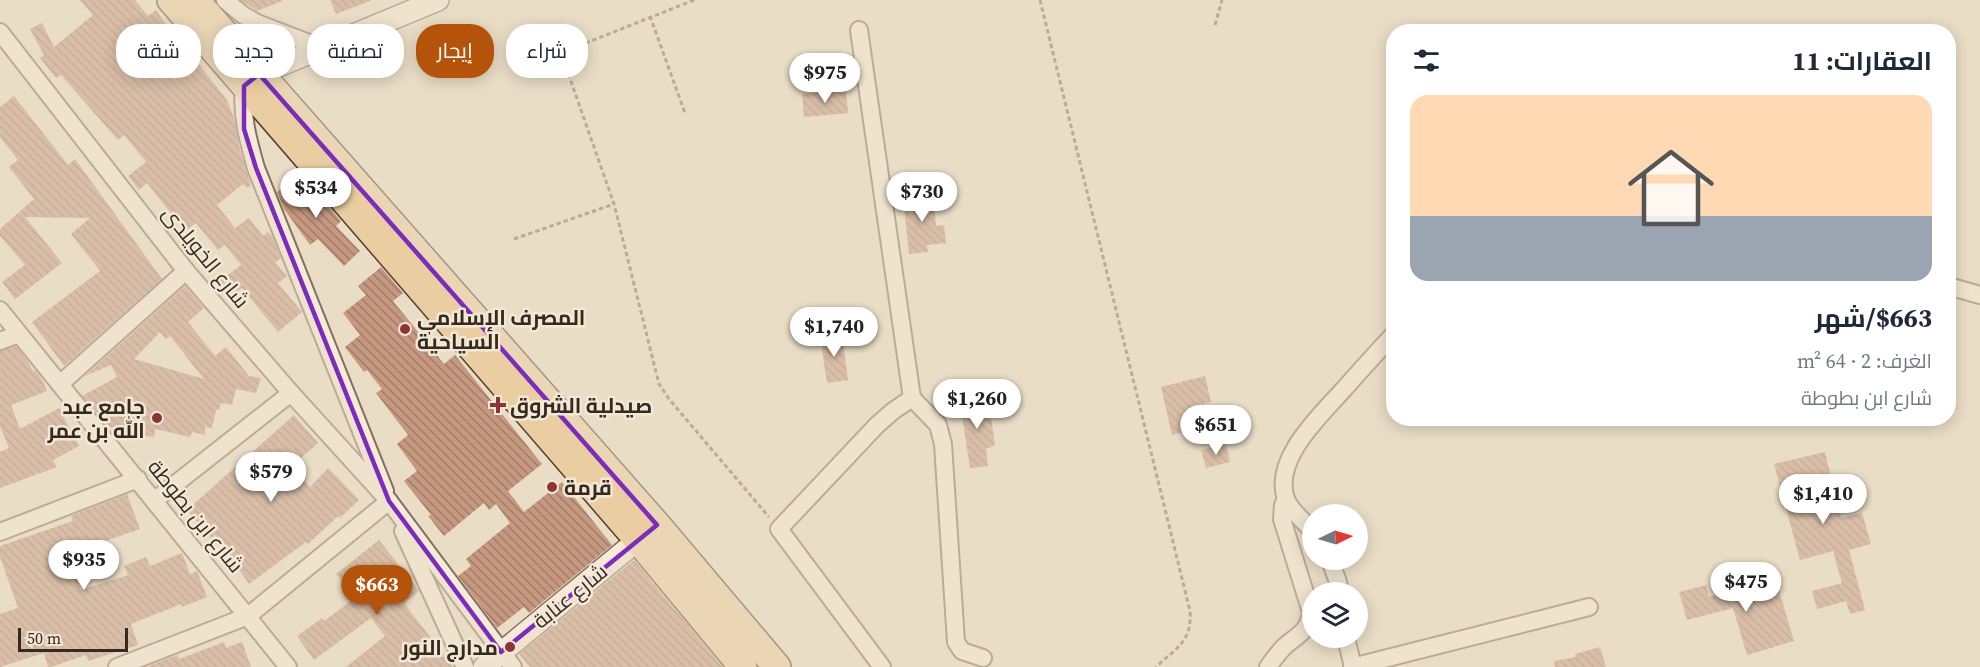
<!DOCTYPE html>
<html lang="ar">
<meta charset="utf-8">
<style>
:root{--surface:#fff;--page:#f6f6f7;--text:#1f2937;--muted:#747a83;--accent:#b45309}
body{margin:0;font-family:"Source Serif 4",Cairo,serif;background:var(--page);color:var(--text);direction:rtl;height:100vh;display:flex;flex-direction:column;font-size:22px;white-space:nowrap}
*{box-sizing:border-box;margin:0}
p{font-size:20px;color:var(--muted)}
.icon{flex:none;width:33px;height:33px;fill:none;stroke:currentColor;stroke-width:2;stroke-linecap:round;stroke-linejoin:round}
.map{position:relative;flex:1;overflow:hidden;direction:ltr}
.details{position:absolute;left:1386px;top:24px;width:570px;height:402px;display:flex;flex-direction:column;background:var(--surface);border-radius:24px;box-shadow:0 3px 15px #0003;direction:rtl}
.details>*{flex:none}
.banner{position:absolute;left:18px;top:24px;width:570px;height:54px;direction:rtl;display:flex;gap:12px}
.needle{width:39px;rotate:85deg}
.buttons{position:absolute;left:1302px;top:504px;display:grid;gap:12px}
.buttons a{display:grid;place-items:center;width:66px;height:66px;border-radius:50%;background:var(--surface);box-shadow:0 3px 15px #0003;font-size:30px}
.scale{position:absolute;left:18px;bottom:15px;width:110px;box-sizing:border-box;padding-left:6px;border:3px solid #352920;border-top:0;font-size:16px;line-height:21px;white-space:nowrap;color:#352920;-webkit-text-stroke:4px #f2e8d5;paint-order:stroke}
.price{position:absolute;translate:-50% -51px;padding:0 14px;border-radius:21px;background:#fff;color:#222;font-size:20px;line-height:39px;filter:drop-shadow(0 2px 3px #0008)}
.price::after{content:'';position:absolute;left:50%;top:36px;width:18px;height:14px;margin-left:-9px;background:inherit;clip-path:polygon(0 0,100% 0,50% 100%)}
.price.selected{background:var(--accent);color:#fff}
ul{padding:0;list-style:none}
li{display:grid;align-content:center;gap:12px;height:318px;padding:0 24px}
li span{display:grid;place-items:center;height:186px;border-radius:18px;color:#555}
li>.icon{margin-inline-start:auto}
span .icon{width:108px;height:108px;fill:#fffc;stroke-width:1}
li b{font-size:26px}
h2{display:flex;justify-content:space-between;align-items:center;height:72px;padding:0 24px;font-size:26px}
.pill{padding:0 21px;border-radius:24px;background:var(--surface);box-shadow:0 3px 15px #0003;font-size:21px;line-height:54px}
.pill.selected{background:var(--accent);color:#fff}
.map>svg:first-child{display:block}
</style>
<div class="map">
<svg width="1980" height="667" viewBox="0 0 1980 667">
<defs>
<pattern id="building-back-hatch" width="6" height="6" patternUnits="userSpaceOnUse" patternTransform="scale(1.5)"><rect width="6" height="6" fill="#c5987f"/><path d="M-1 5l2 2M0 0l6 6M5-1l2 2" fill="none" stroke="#a17c68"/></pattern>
</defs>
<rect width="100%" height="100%" fill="#eaddc6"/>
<!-- building -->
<g fill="url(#building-back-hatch)" fill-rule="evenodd">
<polygon points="80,0 135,0 148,16 156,10 194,65 198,63 227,100 234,118 240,150 251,185 247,188 243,184 217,205 235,228 249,218 263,236 268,232 273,238 281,258 275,262 287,276 278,283 302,312 278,332 242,288 232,296 220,281 241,265 225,245 218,250 196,223 185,231 147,183 139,190 128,176 146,162 124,135 118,140 61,75 56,78 40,58 44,55 30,29 42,23 54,47 93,15"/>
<polygon points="241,0 282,0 282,1 257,11"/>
<polygon points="330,0 370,0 370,1 336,14"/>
<polygon points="846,91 848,113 804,117 802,94"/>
<polygon points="14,96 68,165 75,159 162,279 64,366 32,322 100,271 71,234 90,218 25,217 62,263 15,299 2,282 25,265 0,236 0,229 34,199 9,167 18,160 0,137 0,107"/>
<polygon points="301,174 341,221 336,226 360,251 344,266 318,239 310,245 284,209 277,192"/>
<polygon points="933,193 936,226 944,225 946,243 927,245 928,252 909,254 903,196"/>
<polygon points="381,267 403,293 393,301 423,338 444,364 455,355 542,464 508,491 524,512 562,482 612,545 529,613 524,607 497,628 458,576 471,566 466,559 510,523 496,504 489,510 484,503 444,536 428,516 431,515 404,481 417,471 397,444 408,435 376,393 382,389 367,370 364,372 345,347 360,335 343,313 366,295 358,286"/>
<path d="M 185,286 L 204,308 L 188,322 L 215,356 L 226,347 L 249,376 L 261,378 L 256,393 L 236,389 L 232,405 L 221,403 L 219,410 L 216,410 L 212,428 L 205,427 L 205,435 L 192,432 L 190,437 L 155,429 L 154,437 L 125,433 L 124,429 L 110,427 L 82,396 L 117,377 L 111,365 L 85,376 ZM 160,332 L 166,339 L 170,336 L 204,379 L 134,359 Z"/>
<polygon points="842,334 848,380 827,383 820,337"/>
<polygon points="16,346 29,363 33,371 35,370 43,381 47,391 11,405 19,427 22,428 59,408 79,446 53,460 57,467 0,488 0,452 9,448 0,426 0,351"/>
<polygon points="1205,376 1211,402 1194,406 1200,428 1172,435 1161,387"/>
<polygon points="979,394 981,408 990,409 995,445 986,449 988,466 970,468 959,397"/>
<polygon points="294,415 318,443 292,466 310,487 328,468 359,500 340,518 338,516 308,544 306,542 249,584 215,535 211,538 187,510"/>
<polygon points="1226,444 1230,462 1206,468 1201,450"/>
<polygon points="1825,452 1841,518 1862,513 1871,544 1849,550 1865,610 1850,614 1846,601 1817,609 1812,591 1842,583 1833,551 1800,560 1774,464"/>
<polygon points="127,494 140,529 68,554 81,590 128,575 124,566 146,557 150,566 182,553 190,574 197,571 207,597 182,607 181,604 131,624 138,645 88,661 86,655 51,667 48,667 44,653 0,667 0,614 18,608 0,557 0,546 73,521 71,516"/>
<polygon points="379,540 419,591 404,603 453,667 346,667 385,636 371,618 314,660 297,636 322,618 324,621 355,598 336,574"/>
<polygon points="634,560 723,667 530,667 519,654"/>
<polygon points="1775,577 1794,641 1747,655 1733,608 1687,620 1679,592 1706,585 1709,597"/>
<polygon points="224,642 226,648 242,642 251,667 146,667 177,655 179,659"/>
<polygon points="1600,647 1606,667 1555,667 1554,661 1576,657 1575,654"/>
</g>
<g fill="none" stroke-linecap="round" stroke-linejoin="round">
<!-- minor casing -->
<g stroke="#846f5d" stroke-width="20">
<g id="minor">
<polyline points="225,0 243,15 257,23 322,48"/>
<polyline points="859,30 912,398"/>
<polyline points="0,32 186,271 291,393 389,501 513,667"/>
<path d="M 244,86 C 241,115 248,140 256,168 L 385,491"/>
<polyline points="1948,286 1980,295"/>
<polyline points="0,310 288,667"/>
<polyline points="0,341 19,334"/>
<polyline points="60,384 186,271"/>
<polyline points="155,500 291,393"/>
<polyline points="403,531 465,667"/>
<path d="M 1312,531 C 1304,520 1291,512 1286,499 C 1272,459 1321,415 1344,389 C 1361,370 1377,352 1394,334"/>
<polyline points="0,532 138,479"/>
<polyline points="1330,560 1338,582 1340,592"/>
<polyline points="1346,638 1353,667"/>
<polyline points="117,667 248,616 389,501"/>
<polyline points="882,667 779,529 877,425 893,411 912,398 938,425 943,444 956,642 962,651 983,658"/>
<path d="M 1268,667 C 1273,660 1278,653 1284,647 C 1297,635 1309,632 1311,612 L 1282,519 L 1283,505 L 1286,499"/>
<polyline points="1352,667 1589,607"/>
</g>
</g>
<!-- tertiary casing -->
<g stroke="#846f5d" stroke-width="24">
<g id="tertiary">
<polyline points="249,82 259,74 438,0"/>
<polyline points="484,667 650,530"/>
</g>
</g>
<!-- primary casing -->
<g stroke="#523e31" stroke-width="30">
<g id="primary">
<polyline points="171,0 638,540 743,667"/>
<polyline points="195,0 657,525 777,667"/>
</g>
</g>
<!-- path -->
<g stroke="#846f5d" stroke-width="3" stroke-dasharray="4.5 3" stroke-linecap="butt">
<polyline points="694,0 561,53 614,204 659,384 669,399 769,517"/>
<path d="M 1040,0 L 1190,611 C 1192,642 1177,647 1156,667"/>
<polyline points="650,16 685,113"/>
<polyline points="1215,25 1222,0"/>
<polyline points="514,239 614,204"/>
</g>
<!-- minor -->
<use href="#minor" stroke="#f6ebd8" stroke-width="16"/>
<!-- tertiary -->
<use href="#tertiary" stroke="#f6ebd8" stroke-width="21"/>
<!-- primary -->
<use href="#primary" stroke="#eacea1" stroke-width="27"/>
</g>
<!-- marked area -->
<path d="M0 0H1980V667H0ZM 259,74 L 657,525 L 501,652 L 389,501 L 256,168 L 244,129 L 244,86 Z" fill="#eaddc6" fill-opacity=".55" fill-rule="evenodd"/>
<path fill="none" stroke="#7b2cbf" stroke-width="4.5" stroke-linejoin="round" d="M 259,74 L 657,525 L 501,652 L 389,501 L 256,168 L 244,129 L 244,86 Z"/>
<!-- markers -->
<g fill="#8d3339" stroke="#f2e8d5" stroke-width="2">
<circle cx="405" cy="329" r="6"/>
<path d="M495 396h6v6h6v6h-6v6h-6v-6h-6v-6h6z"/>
<circle cx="157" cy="418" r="6"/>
<circle cx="552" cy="487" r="6"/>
<circle cx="510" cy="647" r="6"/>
</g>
<g text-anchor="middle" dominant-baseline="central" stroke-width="5" stroke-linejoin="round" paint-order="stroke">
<!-- street labels -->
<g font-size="21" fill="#352920" stroke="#f2e8d5">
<text transform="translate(206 257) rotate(51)">شارع الخويلدى</text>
<text transform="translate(196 516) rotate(51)">شارع ابن بطوطة</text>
<text transform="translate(570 596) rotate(-39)">شارع عنابة</text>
</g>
<!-- poi labels -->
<g font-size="21" font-weight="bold" fill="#352920" stroke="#f2e8d5" text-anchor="start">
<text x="417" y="317">المصرف الإسلامي<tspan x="417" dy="24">السياحية</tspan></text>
<text x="510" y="405">صيدلية الشروق</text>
<text x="145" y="406" text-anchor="end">جامع عبد<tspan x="145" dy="24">الله بن عمر</tspan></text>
<text x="564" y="487">قرمة</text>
<text x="498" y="647" text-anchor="end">مدارج النور</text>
</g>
</g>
</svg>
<div class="buttons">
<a><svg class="needle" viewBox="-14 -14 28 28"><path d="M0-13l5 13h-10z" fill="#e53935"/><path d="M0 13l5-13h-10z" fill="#747a83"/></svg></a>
<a><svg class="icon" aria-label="layers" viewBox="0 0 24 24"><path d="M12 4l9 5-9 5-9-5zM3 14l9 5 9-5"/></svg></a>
</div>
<div class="scale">50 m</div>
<b class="price" style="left:825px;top:104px">$975</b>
<b class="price" style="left:316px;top:219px">$534</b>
<b class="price" style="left:922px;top:223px">$730</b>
<b class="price" style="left:834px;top:358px">$1,740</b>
<b class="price" style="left:977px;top:430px">$1,260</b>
<b class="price" style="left:1216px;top:456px">$651</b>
<b class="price" style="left:271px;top:503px">$579</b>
<b class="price" style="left:1823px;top:525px">$1,410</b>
<b class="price" style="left:84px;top:591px">$935</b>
<b class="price" style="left:1746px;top:613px">$475</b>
<b class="price selected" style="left:377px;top:616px">$663</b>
<div class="banner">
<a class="pill">شراء</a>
<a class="pill selected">إيجار</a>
<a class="pill">تصفية</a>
<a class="pill">جديد</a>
<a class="pill">شقة</a>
</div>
<section class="details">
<h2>العقارات: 11<svg class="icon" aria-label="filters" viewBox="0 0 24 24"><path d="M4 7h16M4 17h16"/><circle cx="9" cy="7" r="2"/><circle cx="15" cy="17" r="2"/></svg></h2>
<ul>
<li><span style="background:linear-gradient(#ffd9b3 65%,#9aa5b1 0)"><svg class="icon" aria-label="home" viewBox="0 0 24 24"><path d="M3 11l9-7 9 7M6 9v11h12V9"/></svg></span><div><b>$663/شهر</b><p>الغرف: 2 · 64 m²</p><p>شارع ابن بطوطة</p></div></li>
</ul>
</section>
</div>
